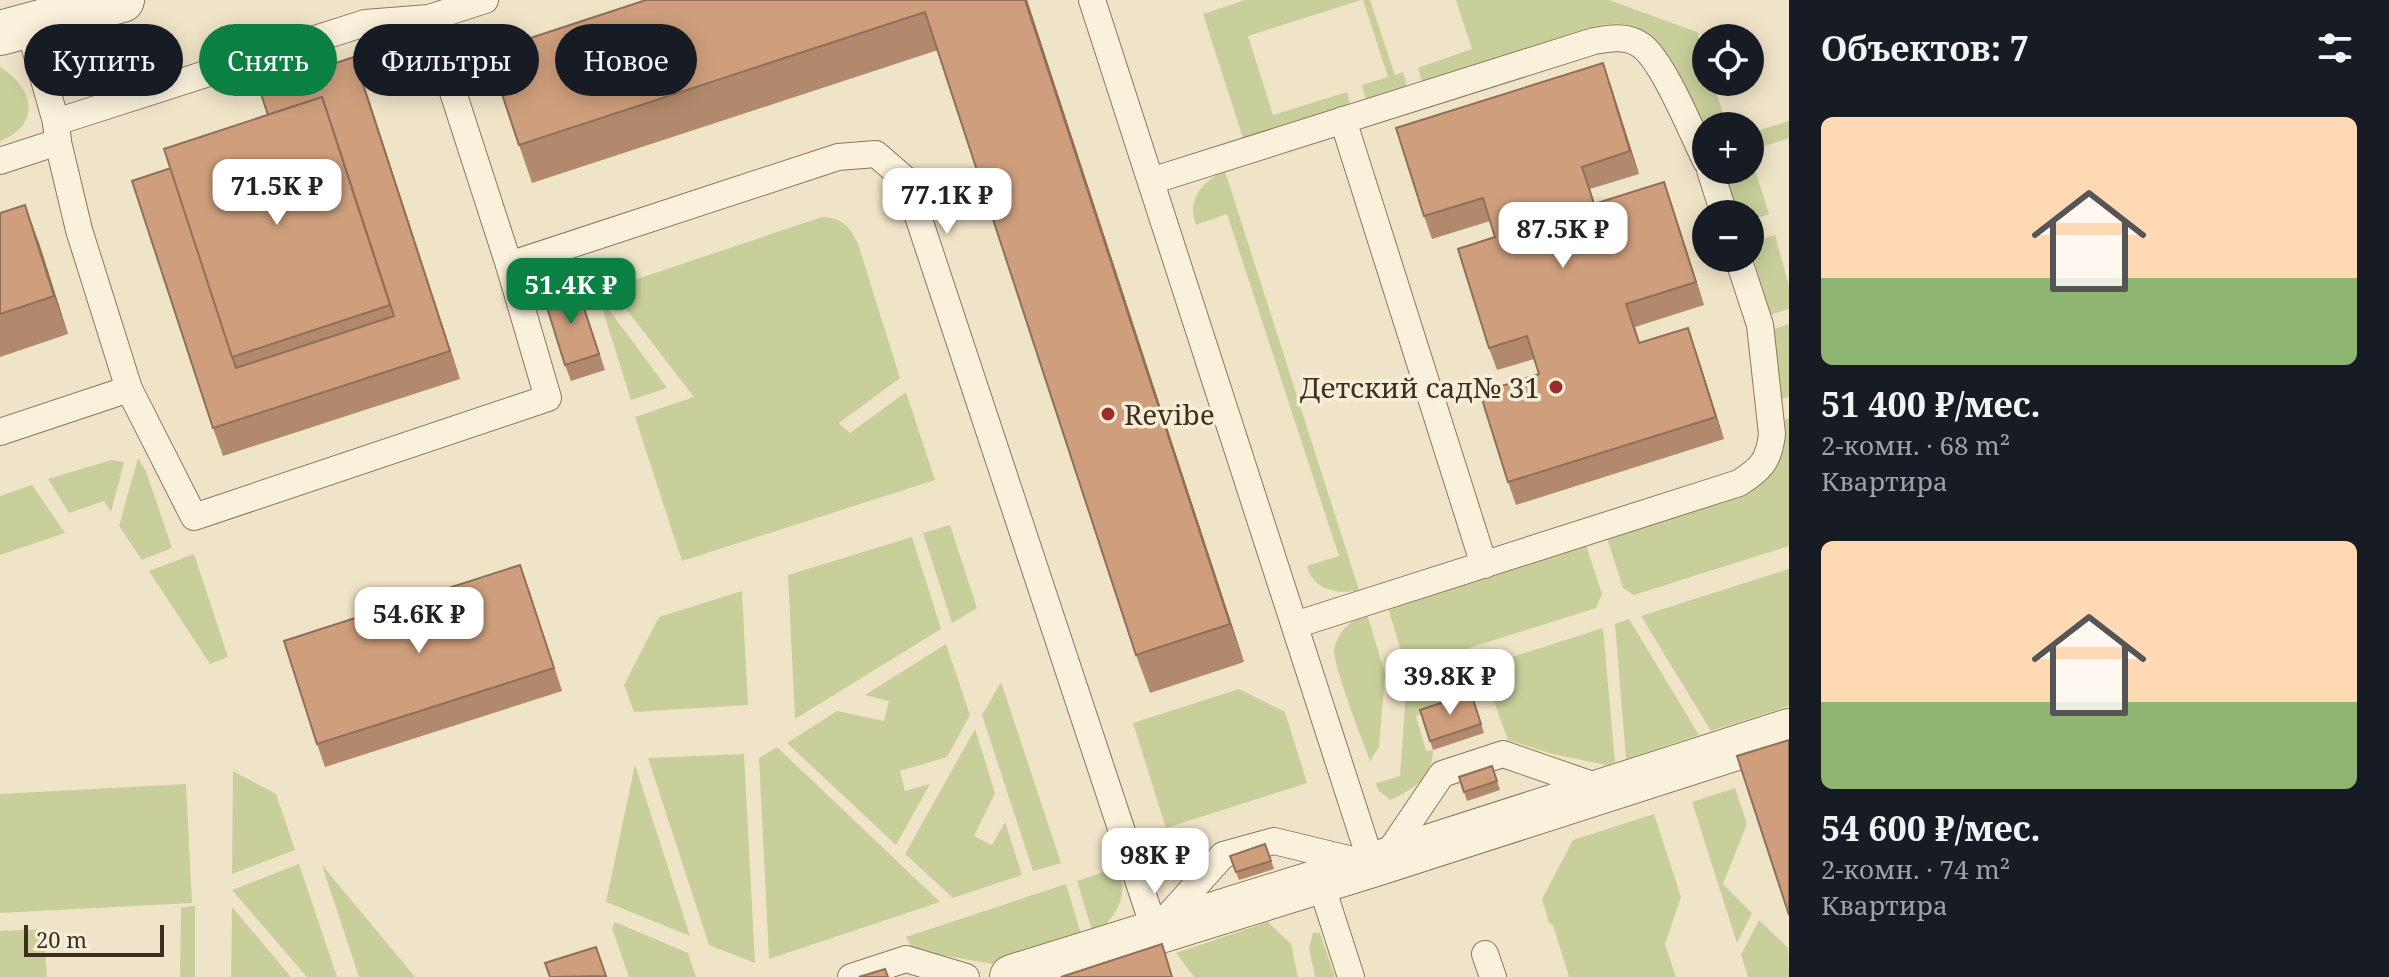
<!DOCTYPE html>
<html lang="ru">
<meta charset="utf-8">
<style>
:root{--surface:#171b24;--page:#242831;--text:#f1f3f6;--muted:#9ea1a6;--accent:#0b8043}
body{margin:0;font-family:"Noto Serif",serif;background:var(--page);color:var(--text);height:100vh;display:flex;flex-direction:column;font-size:30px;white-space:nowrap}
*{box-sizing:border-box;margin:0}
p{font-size:26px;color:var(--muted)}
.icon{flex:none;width:44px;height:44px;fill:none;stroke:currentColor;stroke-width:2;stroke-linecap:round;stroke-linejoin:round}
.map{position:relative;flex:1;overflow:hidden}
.details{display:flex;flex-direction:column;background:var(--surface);width:600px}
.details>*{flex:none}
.top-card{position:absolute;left:24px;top:24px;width:760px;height:72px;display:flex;gap:16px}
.buttons{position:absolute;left:1692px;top:24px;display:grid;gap:16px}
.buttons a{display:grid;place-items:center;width:72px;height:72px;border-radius:50%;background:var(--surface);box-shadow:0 4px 20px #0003;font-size:40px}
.scale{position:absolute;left:24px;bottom:20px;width:140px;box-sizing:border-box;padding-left:8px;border:4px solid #3d2e20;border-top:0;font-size:22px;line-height:28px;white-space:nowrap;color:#3d2e20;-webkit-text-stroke:6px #f7eed8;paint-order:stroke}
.price{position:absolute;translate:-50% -68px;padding:0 18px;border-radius:16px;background:#fff;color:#222;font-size:26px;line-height:52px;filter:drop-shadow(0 2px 4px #0008)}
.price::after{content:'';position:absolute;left:50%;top:48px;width:24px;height:18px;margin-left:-12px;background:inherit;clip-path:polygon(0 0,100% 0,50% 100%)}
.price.on{background:var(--accent);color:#fff}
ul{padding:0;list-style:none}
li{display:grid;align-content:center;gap:16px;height:424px;padding:0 32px}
li span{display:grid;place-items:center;height:248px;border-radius:12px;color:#555}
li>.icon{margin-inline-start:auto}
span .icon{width:144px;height:144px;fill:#fffc;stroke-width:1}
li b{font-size:34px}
h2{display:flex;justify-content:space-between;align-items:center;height:96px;padding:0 32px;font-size:34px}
.chip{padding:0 28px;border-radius:36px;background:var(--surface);box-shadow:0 4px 20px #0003;font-size:28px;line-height:72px}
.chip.on{background:var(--accent);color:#fff}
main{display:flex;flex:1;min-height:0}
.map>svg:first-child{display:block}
</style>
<main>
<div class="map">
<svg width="1789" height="977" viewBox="0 0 1789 977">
<rect width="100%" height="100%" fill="#f0e4c8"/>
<!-- green -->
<g fill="#c9cf9b">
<polygon points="1245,0 1361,0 1248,36 1273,115 1347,92 1350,104 1243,138 1203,14"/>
<polygon points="1363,0 1370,0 1395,75 1403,72 1407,87 1366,100 1362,85 1388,77"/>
<path d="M 1456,0 L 1609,0 L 1697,32 L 1706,59 L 1706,82 L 1713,82 L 1727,126 L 1706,126 L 1706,131 C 1688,94 1668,28 1620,24 C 1612,23 1603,25 1595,26 L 1422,82 L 1418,68 L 1472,49 Z"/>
<path d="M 0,67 C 34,88 42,124 0,141 Z"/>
<polygon points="1789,121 1789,138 1750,151 1750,133"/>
<polygon points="1750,154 1769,214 1750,221 1750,214 1738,214 1724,170 1750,170"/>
<path d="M 1225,171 L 1359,590 C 1338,595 1313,590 1307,566 L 1339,556 L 1227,214 L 1196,225 C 1186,200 1203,180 1225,171 Z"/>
<path d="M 822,217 C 842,218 850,226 858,244 L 900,378 L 839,423 L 850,433 L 906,392 L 935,480 L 682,561 L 635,417 L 694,397 L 610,288 Z"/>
<polygon points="1775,235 1789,286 1789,309 1769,315 1750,243"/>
<polygon points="598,295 667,388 631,400"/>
<polygon points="1789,324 1789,397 1781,399 1773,329"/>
<path d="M 1789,418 L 1789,546 L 1634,595 L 1623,588 L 1607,538 L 1751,492 C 1777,474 1784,451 1785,420 Z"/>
<polygon points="138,458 146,471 172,548 142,560 119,526"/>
<polygon points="111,460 124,462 111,512 104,501 69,513 48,479"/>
<polygon points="32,485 65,533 0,555 0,496"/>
<polygon points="950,525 977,608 952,623 923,533"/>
<polygon points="912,537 941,629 795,719 788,575"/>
<polygon points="1586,545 1602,594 1596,608 1415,665 1403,658 1388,608"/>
<polygon points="194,554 228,657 210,664 149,571"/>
<polygon points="1789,569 1789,706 1711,731 1641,616"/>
<polygon points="742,591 748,705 634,712 624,685 659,617"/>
<path d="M 1367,614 L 1385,674 L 1379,747 L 1370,761 C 1363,743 1332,662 1334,649 C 1338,631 1351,620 1367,614 Z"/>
<polygon points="1629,619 1699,735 1626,759 1615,624"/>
<path d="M 1603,628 L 1615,762 L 1606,765 L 1552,754 L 1508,740 L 1485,677 L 1452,687 L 1456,701 L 1416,716 L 1426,751 L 1433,750 C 1433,777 1413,790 1390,800 L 1378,790 L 1376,783 L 1400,776 L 1406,691 Z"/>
<polygon points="946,644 970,715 947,757 900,771 905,791 930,784 896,845 787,743 837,711 884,721 889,701 865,695"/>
<polygon points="1001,682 1061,863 1033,871 982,715"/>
<polygon points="1239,689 1285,712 1307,783 1166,828 1133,723"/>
<polygon points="975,729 995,793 974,836 992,845 1005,822 1022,875 953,898 905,854"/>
<polygon points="777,747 940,902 769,959 759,758"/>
<polygon points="744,754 755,963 709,945 648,758"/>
<polygon points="635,765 690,936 606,902"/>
<polygon points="233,771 276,794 295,850 232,874"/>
<polygon points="186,784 192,903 0,913 0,794"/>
<polygon points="1735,788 1747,824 1723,884 1752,913 1737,943 1692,802"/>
<polygon points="1654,814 1681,897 1665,944 1676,977 1569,977 1553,925 1549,923 1542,899 1573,840"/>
<polygon points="299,864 337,977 307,977 232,890"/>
<polygon points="322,865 415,977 359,977"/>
<path d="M 1118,867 C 1127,889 1122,905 1108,922 C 1103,928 1100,932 1093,934 L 1077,881 Z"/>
<polygon points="1066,884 1082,937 998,965 913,950 906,937"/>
<polygon points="195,906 195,977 180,977 181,907"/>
<polygon points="232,907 291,977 231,977"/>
<polygon points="1759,920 1788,948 1789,977 1748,977 1741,955"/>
<polygon points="615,922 688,953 696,977 629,977 612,928"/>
<polygon points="1268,922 1291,944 1298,977 1194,977 1176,953"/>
<polygon points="44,929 47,977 0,977 0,931"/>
<polygon points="1313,933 1320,933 1335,977 1315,977 1309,948"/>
</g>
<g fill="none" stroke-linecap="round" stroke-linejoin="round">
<!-- service casing -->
<g stroke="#8d765c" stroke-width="28">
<g id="service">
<polyline points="1092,0 1372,865"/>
<polyline points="1343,120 1484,565"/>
<polyline points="56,122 365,23 429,18 485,0"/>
<polyline points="0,161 58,142 56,122 29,27"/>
<polyline points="1710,170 1724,214"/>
<path d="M 1151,181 L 1594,41 C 1610,38 1628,35 1642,46 C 1664,63 1692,133 1706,161"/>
<polyline points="509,265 838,157 876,154 906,180 1155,931 1223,855 1274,841 1365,863"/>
<polyline points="129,389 194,517 548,398 509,265 429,18"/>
<polyline points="0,432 129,389 79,230 58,142"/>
<path d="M 1295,625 L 1739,483 C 1761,469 1769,461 1772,434 L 1760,325 L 1738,258"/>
<polyline points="1383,861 1442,774 1503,754 1604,789"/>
<polyline points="1320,881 1351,977"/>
<polyline points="1485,954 1493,977"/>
<polyline points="851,977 906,959 966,977"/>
</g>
</g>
<!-- minor casing -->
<g stroke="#8d765c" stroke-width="46">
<g id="minor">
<polyline points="0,33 122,0"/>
<polyline points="1012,977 1372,865 1789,731"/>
</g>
</g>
<!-- service -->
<use href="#service" stroke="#faf1dc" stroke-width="26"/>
<!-- minor -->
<use href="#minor" stroke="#faf1dc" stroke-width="44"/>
</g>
<!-- wall -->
<g fill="#b2896c">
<polygon points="646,0 1027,0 1244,662 1150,693 1136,655 938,50 532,183 519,145"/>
<polygon points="354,57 460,379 223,456 213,428 268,115"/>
<polygon points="1611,86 1639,174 1590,189 1595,204 1672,205 1704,305 1635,327 1640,343 1696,351 1724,439 1516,505 1508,482 1539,374 1534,359 1497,370 1489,348 1495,237 1490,221 1432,239 1424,216"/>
<polygon points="0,213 39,243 68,334 0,357"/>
<polygon points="583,303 605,370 571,381 565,365"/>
<polygon points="520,565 562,691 325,767 317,744"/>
<polygon points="1471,693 1484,733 1433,750 1420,710"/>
<polygon points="1492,766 1500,790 1467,801 1459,777"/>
<polygon points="1265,844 1274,869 1239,880 1230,856"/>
</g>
<!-- shaded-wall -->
<g fill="#916f58">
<polygon points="1025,0 1027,0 1244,662 1230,624"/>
<polygon points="354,57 364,84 460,379 450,351"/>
<polygon points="1603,63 1611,86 1639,174 1630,151"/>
<polygon points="1664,182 1672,205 1704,305 1696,282"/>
<polygon points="25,205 39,243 68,334 54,296"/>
<polygon points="1688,328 1696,351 1724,439 1716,417"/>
<polygon points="520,565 528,587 562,691 554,668"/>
</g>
<!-- building -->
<g fill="#cf9f7d" stroke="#916f58" stroke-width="2">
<polygon points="646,0 1025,0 1230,624 1136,655 925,12 519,145 488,52"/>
<polygon points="354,57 450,351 213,428 132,181 171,168 236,368 394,316 322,97 268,115 259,88"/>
<polygon points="1603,63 1630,151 1582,167 1594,204 1664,182 1696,282 1626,304 1639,343 1688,328 1716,417 1508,482 1480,393 1539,374 1527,336 1489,348 1458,249 1495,237 1483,198 1424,216 1396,128"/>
<polygon points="322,97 390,305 232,357 164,149"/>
<polygon points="25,205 54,296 0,314 0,213"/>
<polygon points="577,287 599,354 565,365 544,298"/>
<polygon points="520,565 554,668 317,744 284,641"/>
<polygon points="1471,693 1481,724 1430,741 1420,710"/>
<polygon points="1789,740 1789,915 1737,756"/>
<polygon points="1492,766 1497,781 1464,792 1459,777"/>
<polygon points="1265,844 1271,861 1236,872 1230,856"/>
<polygon points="1162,944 1172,977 1061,977"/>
<polygon points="596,947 606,976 550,977 545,963"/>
<polygon points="885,969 888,977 859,977"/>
</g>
<!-- markers -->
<g fill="#9e2a2b" stroke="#f7eed8" stroke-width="3">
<circle cx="1556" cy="387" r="8"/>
<circle cx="1108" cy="414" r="8"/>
</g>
<g text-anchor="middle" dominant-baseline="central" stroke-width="7" stroke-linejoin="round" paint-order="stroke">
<!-- poi labels -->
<g font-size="28" fill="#3d2e20" stroke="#f7eed8" text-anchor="end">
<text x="1540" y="387">Детский сад№ 31</text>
<text x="1124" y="414" text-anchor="start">Revibe</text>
</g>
</g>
</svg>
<div class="buttons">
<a><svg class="icon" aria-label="locate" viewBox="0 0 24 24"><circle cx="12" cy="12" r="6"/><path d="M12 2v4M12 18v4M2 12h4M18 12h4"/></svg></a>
<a>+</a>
<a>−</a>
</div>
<div class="scale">20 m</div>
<b class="price" style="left:277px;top:227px">71.5K ₽</b>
<b class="price" style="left:947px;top:236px">77.1K ₽</b>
<b class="price" style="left:1563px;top:270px">87.5K ₽</b>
<b class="price on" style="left:571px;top:326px">51.4K ₽</b>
<b class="price" style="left:419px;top:655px">54.6K ₽</b>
<b class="price" style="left:1450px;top:717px">39.8K ₽</b>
<b class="price" style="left:1155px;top:896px">98K ₽</b>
<div class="top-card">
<a class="chip">Купить</a>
<a class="chip on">Снять</a>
<a class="chip">Фильтры</a>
<a class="chip">Новое</a>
</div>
</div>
<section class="details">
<h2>Объектов: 7<svg class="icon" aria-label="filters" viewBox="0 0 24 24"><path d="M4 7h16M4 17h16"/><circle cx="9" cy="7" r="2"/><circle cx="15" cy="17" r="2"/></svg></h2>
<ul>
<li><span style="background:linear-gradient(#ffd9b3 65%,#8fb573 0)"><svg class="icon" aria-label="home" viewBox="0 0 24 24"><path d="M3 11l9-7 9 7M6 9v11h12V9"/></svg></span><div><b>51 400 ₽/мес.</b><p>2-комн. · 68 m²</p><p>Квартира</p></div></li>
<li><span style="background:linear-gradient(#ffd9b3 65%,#8fb573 0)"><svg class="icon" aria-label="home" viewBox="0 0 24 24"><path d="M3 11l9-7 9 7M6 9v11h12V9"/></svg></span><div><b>54 600 ₽/мес.</b><p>2-комн. · 74 m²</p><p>Квартира</p></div></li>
</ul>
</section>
</main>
